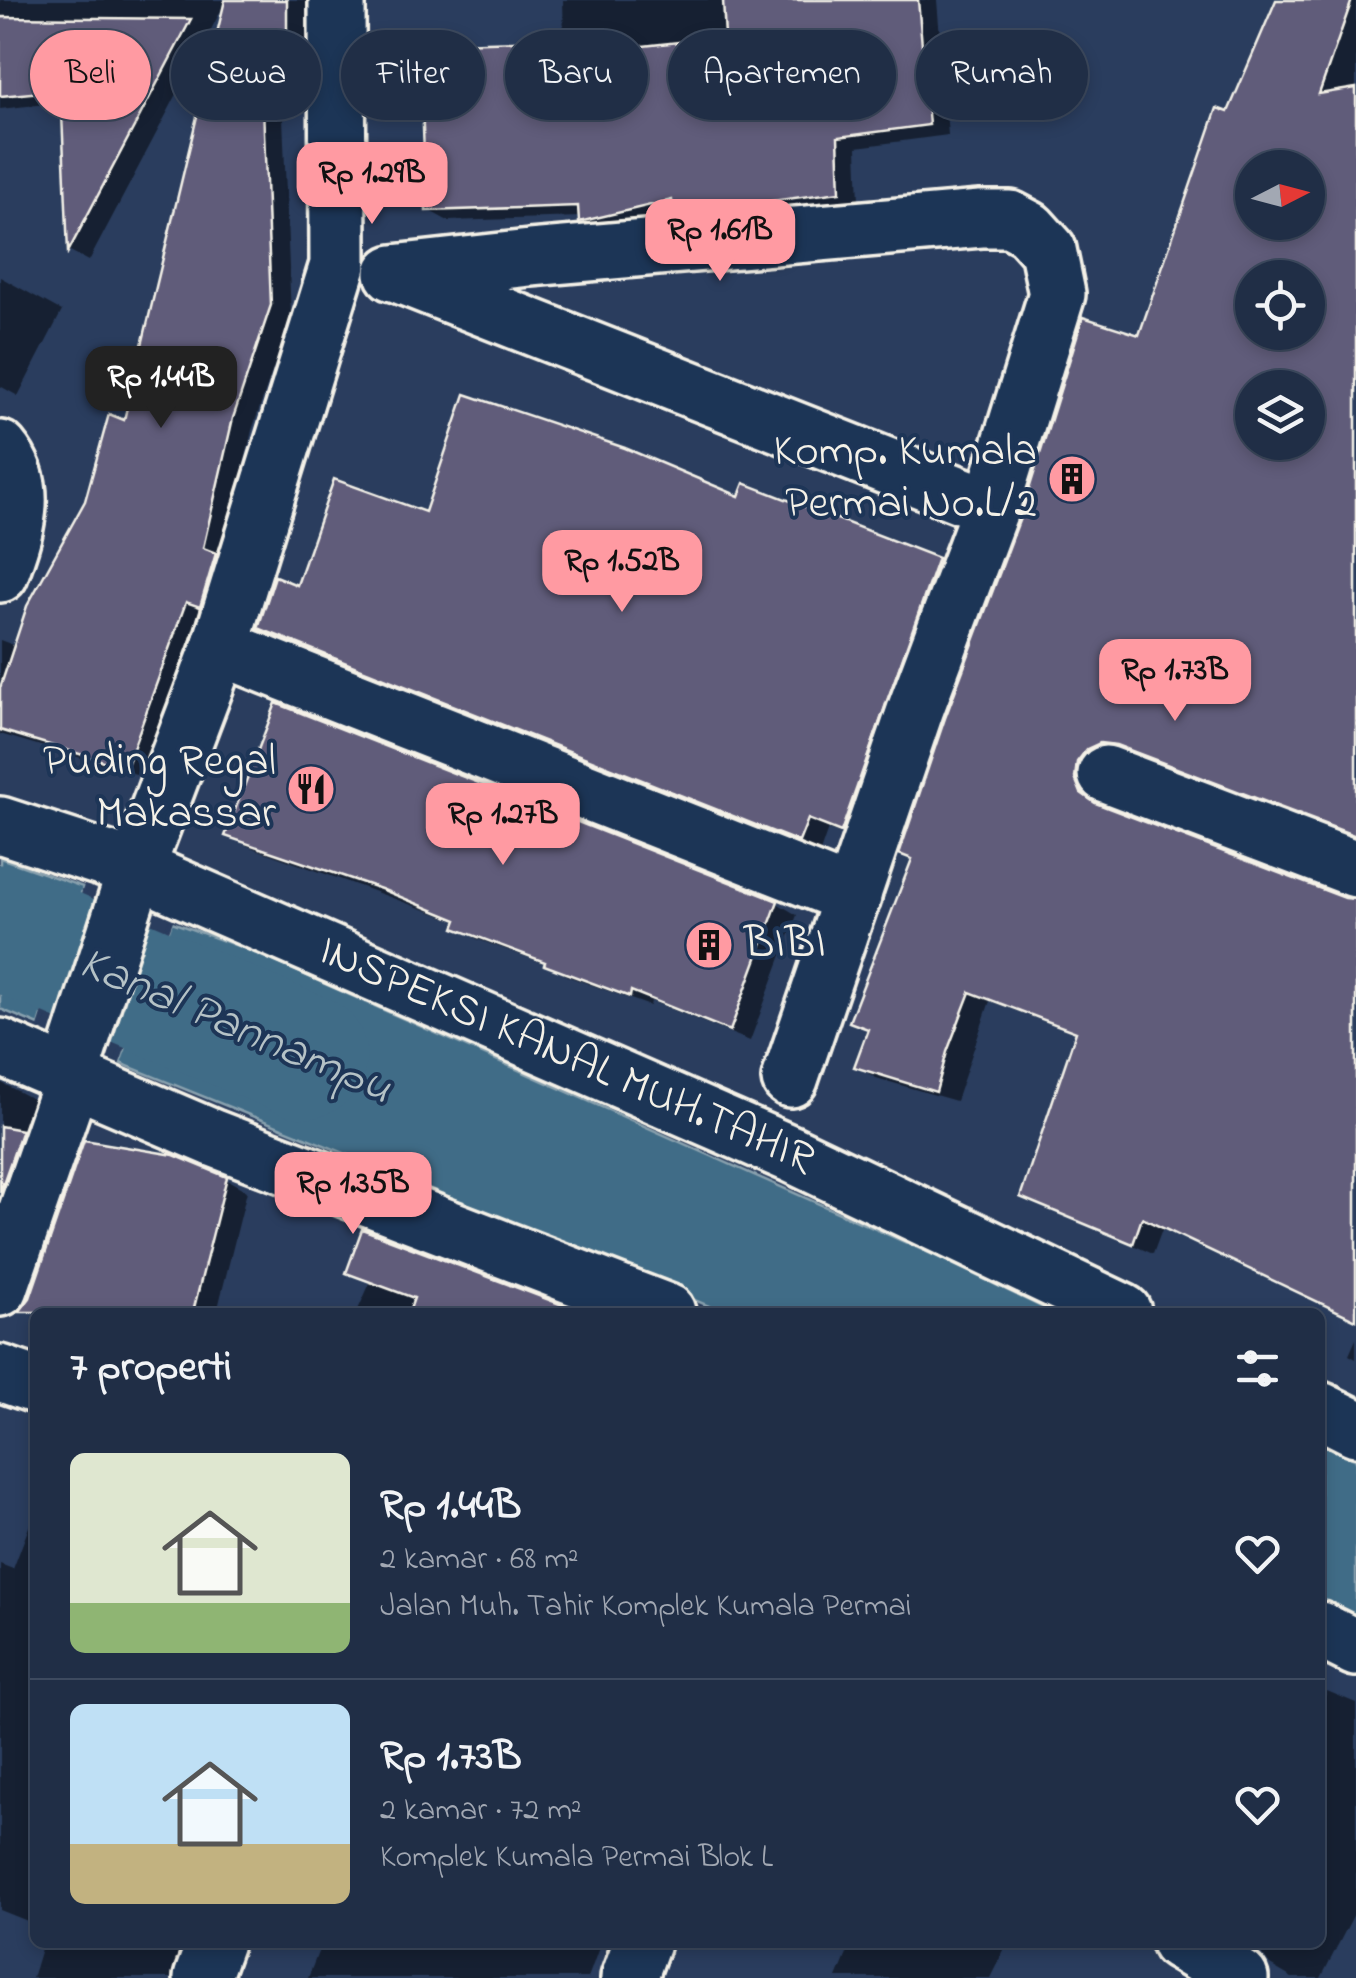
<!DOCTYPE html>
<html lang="id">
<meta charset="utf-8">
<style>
:root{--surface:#202e46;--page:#2d3a51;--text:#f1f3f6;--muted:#a2a8b3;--line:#3d4a5f;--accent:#ff9aa2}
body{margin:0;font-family:"Indie Flower",sans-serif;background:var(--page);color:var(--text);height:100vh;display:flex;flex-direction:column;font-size:38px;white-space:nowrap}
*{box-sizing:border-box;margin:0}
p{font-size:32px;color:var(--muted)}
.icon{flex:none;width:55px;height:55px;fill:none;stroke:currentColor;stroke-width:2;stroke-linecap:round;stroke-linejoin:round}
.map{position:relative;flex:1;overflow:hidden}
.panel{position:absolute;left:30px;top:1308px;width:1295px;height:640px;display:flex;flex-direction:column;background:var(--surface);border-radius:15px;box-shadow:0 5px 15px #0003,0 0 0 2px var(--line)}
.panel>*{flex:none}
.top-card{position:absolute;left:30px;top:30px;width:1298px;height:90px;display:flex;gap:20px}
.needle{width:65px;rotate:84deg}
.buttons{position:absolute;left:1235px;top:150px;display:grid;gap:20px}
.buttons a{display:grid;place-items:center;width:90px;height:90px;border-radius:50%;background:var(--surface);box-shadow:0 5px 15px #0003,0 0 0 2px var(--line);font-size:50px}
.price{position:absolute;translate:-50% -85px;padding:0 22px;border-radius:20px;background:var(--accent);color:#111;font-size:32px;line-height:65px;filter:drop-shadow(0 2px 5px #0008)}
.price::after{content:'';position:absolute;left:50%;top:60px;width:30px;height:22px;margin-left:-15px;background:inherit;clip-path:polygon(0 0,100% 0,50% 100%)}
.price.selected{background:#222;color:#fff}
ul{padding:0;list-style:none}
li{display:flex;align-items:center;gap:30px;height:250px;padding:0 40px}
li+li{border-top:2px solid var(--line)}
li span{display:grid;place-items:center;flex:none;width:280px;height:200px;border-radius:15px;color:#555}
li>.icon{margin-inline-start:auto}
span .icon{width:120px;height:120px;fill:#fffc;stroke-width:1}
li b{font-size:42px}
h2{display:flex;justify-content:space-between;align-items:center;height:120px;padding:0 40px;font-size:42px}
.pill{padding:0 35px;border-radius:45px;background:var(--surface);box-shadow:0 5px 15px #0003,0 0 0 2px var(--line);font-size:35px;line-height:90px}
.pill.selected{background:var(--accent);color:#111}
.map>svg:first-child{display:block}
</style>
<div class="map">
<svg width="1356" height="1978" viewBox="0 0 1356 1978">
<rect width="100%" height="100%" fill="#2a3d5e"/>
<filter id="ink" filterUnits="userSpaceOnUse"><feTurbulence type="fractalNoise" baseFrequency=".01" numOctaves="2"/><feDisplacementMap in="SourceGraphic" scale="20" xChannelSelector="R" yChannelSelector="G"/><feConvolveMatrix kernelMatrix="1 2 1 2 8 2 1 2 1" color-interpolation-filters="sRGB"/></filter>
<g filter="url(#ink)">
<!-- water -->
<g fill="#416c87" stroke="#89a1ae" stroke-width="2.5">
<polygon points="0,858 83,887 39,1025 0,1009"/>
<polygon points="172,922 249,950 936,1256 1052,1312 723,1312 369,1163 120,1063"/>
<polygon points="1320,1442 1356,1460 1356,1618 1320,1601"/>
</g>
<!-- pier -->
<g fill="#2a3d5e">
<polygon points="85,882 88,888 43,1027 37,1030"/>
<polygon points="170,918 174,918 118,1068 115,1061"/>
</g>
<!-- shadow -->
<g fill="#0007" fill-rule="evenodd">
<polygon points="0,0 306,0 306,92 282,92 291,317 252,430 222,560 146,777 0,734 0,640 16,646 126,423 225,3 89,261 70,251 64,102 0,109"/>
<polygon points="563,0 937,0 948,135 857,147 859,202 696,224 678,214 601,232 582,221 582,217 448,221 428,210 564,42"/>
<path d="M 1279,0 L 1356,0 L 1356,837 L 1139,755 L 1123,753 L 1094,793 L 1101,807 L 1344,901 L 1356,902 L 1356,1319 L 1163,1227 L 1153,1254 L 1023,1196 L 1078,1034 L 990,1001 L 956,1101 L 876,1078 L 857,1066 L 870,1031 L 852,1021 L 1140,338 ZM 1252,168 L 1308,168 L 1308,222 L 1252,222 ZM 1252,278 L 1308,278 L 1308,332 L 1252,332 ZM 1252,388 L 1308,388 L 1308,442 L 1252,442 Z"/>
<polygon points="0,277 62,311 18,396 0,386"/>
<polygon points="745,486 937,561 957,572 861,841 828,829 820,852 281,639 261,627 298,588 426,515 740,500"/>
<polygon points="228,835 777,903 797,915 750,1041 651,1001 650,1006 567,976 549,965 477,939 457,927 459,922 248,846"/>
<polygon points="0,1082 59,1113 0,1284"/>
<polygon points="226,1179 247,1191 217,1312 74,1312 88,1275"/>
<polygon points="364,1232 574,1312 357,1312 370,1283 349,1272"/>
<polygon points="1356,1339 1356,1359 1349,1355"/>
<polygon points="35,1511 35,1924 0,1910 0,1564 13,1569"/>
<polygon points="1327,1691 1356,1703 1356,1910 1321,1978 1292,1978 1270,1965 1258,1949 1246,1942 1320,1942 1320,1710"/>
<polygon points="43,1942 201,1942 188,1978 32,1978"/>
<polygon points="322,1942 601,1942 588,1978 308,1978"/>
<polygon points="852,1942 1008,1942 990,1978 837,1978"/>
</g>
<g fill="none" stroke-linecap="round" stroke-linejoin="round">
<!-- river -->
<polyline stroke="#416c87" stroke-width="125" points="0,927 304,1056"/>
</g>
<!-- building -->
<g fill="#605c7a" stroke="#f4f1e8" stroke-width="2.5" fill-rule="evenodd">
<polygon points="225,0 287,0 287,82 262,82 271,305 233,418 203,548 216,553 200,607 186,602 126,768 0,730 0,688 27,606 85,501 109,414 124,420"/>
<polygon points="723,0 918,0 929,125 838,137 840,192 674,214 672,200 579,222 578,206 426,211 420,44 614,38 615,49 725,37"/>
<path d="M 1276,0 L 1352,0 L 1319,94 L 1356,88 L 1356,836 L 1116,745 L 1100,743 L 1087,749 L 1077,762 L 1075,778 L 1081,793 L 1095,803 L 1345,898 L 1356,899 L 1356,1320 L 1142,1218 L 1133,1244 L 1020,1197 L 1076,1032 L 970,992 L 947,1052 L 936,1092 L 854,1067 L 868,1029 L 849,1022 L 912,859 L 899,854 L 945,718 L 1020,518 L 1083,317 L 1139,335 L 1217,108 L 1228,112 ZM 1252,168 L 1308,168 L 1308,222 L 1252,222 ZM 1252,278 L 1308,278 L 1308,332 L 1252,332 ZM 1252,388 L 1308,388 L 1308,442 L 1252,442 Z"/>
<polygon points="0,17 191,19 68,252 61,90 0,96"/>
<polygon points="465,394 625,448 739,496 744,483 938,558 841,832 808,819 799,842 258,628 275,576 297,585 334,479 425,512"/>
<polygon points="276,703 778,901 730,1031 631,991 630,997 544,965 545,962 454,928 457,920 381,889 225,836"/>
<polygon points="0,1126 22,1130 0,1192"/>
<polygon points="84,1140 174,1155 227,1177 193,1312 19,1312 30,1298"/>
<polygon points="362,1229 581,1312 409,1312 414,1298 346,1273"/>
</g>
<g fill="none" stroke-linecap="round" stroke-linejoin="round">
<!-- street casing -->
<g stroke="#f4f1e8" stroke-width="62">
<g id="street">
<polyline points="393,273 530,258 981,219 1010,219 1029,229 1048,250 1057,294 991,507 916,708 790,1079"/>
<polyline points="402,276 991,507"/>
<path d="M 0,449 C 32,487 15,533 0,574"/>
<polyline points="220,647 853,897"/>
<polyline points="1106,774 1356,869"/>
<path id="s1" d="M 0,825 L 136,869 L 791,1154 L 1123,1312"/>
<polyline points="0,1047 213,1138 667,1312"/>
<polyline points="0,1373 35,1385"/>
<polyline points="1320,1410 1356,1428"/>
<polyline points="1320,1630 1356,1648"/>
<polyline points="1179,1942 1240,1978"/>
<polyline points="202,1978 215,1942"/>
<polyline points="629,1978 642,1942"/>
</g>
</g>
<!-- secondary casing -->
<g stroke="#f4f1e8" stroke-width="62">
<polyline id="secondary" points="0,1288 73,1077 75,1058 136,869 220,647 338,265 337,0"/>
</g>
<!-- street -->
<use href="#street" stroke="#1d3557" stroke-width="55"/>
<!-- secondary -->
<use href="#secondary" stroke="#1d3557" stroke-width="55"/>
</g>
</g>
<!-- icons -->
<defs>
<g id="building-disc" transform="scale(2.5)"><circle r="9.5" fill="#ff9aa2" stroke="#1d3557"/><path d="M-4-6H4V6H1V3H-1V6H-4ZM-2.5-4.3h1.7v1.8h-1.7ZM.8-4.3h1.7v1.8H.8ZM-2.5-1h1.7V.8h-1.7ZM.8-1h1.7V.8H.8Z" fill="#111"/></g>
<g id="restaurant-disc" transform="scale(2.5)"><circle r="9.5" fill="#ff9aa2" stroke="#1d3557"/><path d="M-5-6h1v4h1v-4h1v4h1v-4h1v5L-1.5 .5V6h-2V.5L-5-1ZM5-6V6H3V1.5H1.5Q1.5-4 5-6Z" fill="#111"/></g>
</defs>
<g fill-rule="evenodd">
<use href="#building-disc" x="1072" y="479"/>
<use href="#restaurant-disc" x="311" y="789"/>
<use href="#building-disc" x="709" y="945"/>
</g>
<g text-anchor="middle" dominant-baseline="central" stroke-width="8" stroke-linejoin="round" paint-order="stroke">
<!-- poi labels -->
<g font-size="45" fill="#f4f1e8" stroke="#1d3557" text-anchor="end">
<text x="1037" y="453">Komp. Kumala<tspan x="1037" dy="52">Permai No.L/2</tspan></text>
<text x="276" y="763">Puding Regal<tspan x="276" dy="52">Makassar</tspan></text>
<text x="744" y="945" text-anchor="start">BIBI</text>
</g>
<!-- street labels -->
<g font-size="45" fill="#f4f1e8" stroke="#1d3557">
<text stroke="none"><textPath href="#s1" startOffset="612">INSPEKSI KANAL MUH.TAHIR</textPath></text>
</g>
<!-- water labels -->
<g font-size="48" font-style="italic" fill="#b5c2c6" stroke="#1d3557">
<text transform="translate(235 1027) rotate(23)">Kanal Pannampu</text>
</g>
</g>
</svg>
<div class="buttons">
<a><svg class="needle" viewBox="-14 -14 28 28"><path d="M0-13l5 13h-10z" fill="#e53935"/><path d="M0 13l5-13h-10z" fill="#a2a8b3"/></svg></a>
<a><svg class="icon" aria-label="locate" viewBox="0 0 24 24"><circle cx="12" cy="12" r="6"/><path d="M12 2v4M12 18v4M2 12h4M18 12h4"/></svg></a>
<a><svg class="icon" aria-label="layers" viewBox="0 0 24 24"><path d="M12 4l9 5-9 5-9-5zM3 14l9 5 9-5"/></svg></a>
</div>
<b class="price" style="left:372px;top:227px">Rp 1.29B</b>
<b class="price" style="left:720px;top:284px">Rp 1.61B</b>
<b class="price selected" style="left:161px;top:431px">Rp 1.44B</b>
<b class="price" style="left:622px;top:615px">Rp 1.52B</b>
<b class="price" style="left:1175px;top:724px">Rp 1.73B</b>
<b class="price" style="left:503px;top:868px">Rp 1.27B</b>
<b class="price" style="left:353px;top:1237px">Rp 1.35B</b>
<div class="top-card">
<a class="pill selected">Beli</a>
<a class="pill">Sewa</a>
<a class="pill">Filter</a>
<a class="pill">Baru</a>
<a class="pill">Apartemen</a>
<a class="pill">Rumah</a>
</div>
<section class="panel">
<h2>7 properti<svg class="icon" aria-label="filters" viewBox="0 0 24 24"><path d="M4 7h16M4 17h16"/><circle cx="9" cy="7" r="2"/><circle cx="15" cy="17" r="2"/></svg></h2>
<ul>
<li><span style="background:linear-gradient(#dfe7d0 75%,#8fb573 0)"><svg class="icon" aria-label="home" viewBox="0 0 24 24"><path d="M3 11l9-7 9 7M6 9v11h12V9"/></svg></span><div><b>Rp 1.44B</b><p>2 kamar · 68 m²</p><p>Jalan Muh. Tahir Komplek Kumala Permai</p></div><svg class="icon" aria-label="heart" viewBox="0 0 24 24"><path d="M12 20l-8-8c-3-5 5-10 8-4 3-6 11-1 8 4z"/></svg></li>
<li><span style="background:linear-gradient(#bfe0f5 70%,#c2b280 0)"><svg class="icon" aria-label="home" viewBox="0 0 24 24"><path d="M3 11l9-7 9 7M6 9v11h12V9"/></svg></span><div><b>Rp 1.73B</b><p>2 kamar · 72 m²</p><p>Komplek Kumala Permai Blok L</p></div><svg class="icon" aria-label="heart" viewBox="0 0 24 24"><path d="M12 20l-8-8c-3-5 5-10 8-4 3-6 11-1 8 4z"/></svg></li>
</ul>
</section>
</div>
